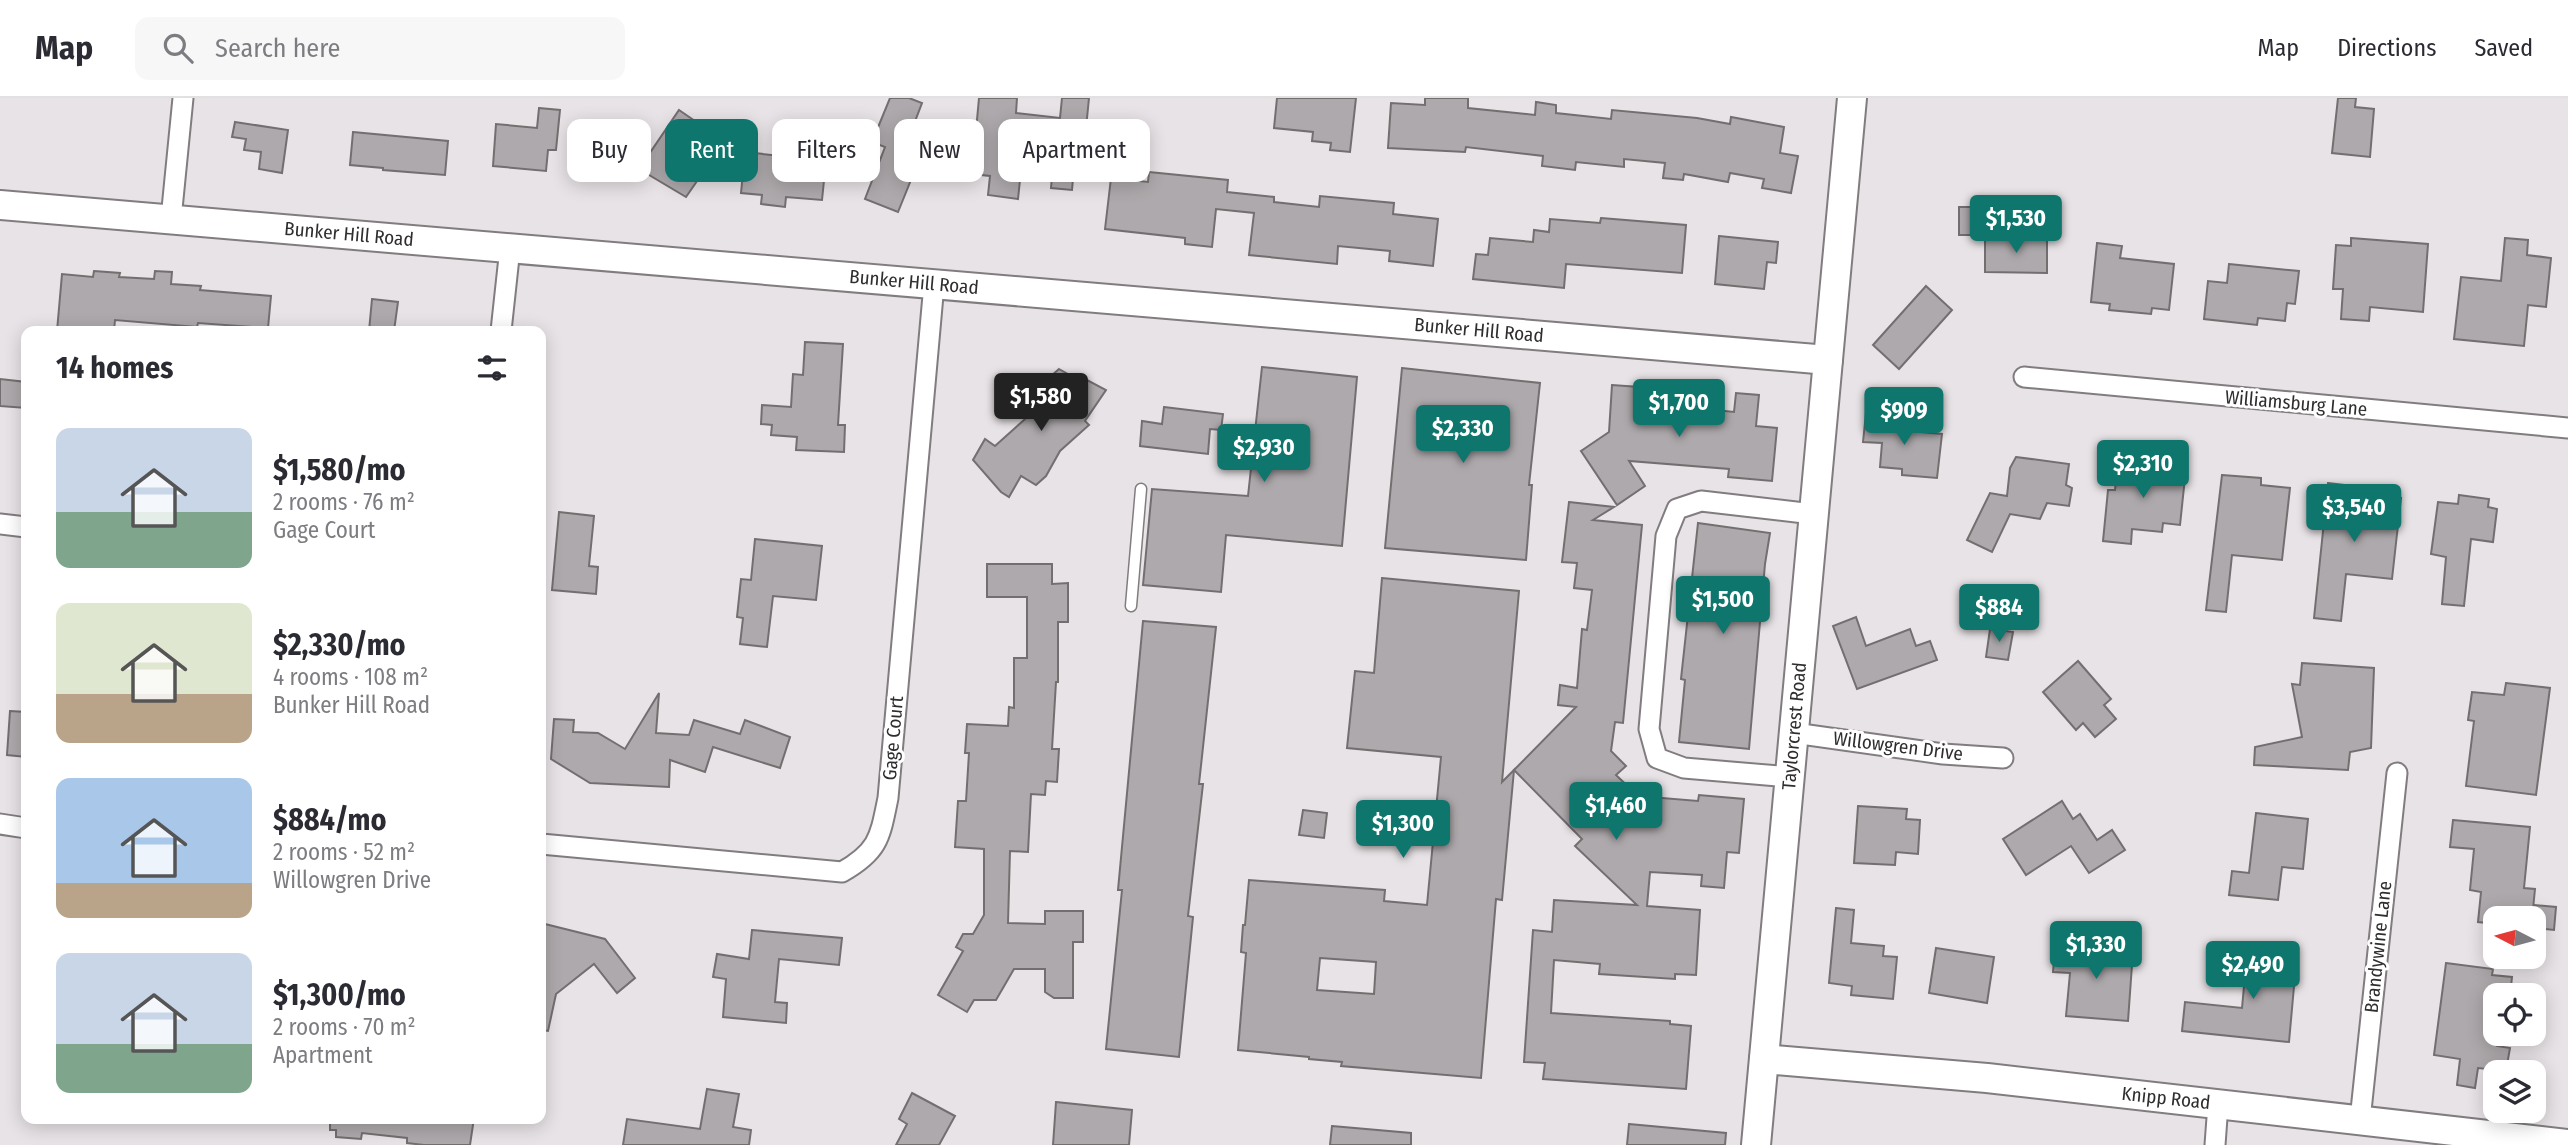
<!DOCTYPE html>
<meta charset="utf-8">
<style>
:root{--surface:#fff;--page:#f7f7f7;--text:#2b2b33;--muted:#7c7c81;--line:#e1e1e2;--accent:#0f766e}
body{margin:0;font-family:"Fira Sans Condensed",sans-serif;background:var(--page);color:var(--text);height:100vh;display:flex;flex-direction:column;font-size:26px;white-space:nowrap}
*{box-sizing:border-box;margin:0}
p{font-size:23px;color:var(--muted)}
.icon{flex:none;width:38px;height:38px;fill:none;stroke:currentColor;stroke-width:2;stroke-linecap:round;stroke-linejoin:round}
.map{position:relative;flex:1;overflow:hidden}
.drawer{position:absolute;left:21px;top:228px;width:525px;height:798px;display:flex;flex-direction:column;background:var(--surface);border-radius:14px;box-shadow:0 4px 18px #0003}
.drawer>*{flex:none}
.hud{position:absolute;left:567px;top:21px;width:665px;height:63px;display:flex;gap:14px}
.needle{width:46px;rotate:276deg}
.controls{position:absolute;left:2483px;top:808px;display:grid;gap:14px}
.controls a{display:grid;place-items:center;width:63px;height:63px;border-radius:14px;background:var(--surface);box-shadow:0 4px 18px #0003;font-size:35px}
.price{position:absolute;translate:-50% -60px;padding:0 16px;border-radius:7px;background:var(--accent);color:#fff;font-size:23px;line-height:46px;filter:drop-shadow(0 2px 4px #0008)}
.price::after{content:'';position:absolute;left:50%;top:42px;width:21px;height:16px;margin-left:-10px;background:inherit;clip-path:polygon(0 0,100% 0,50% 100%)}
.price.selected{background:#222;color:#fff}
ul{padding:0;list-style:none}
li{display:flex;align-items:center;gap:21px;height:175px;padding:0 35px}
li span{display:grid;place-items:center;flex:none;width:196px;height:140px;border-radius:14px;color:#555}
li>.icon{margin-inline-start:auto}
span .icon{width:84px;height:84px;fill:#fffc;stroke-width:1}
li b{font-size:30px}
h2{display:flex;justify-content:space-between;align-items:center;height:84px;padding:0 35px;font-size:30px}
.tag{padding:0 24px;border-radius:14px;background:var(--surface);box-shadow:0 4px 18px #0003;font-size:24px;line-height:63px}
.tag.selected{background:var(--accent);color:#fff}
header{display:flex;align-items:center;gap:42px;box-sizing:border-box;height:98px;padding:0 35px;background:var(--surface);border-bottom:2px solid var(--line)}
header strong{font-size:33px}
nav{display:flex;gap:38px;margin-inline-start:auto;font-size:24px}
.search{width:490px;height:63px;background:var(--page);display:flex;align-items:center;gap:18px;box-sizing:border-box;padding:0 24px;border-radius:14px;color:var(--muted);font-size:26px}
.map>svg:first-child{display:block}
</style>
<header>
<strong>Map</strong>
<div class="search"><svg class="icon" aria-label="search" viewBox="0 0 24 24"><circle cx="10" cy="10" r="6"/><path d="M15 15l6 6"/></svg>Search here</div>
<nav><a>Map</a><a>Directions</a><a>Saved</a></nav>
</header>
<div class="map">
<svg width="2568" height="1047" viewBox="0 0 2568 1047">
<rect width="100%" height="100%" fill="#e8e3e6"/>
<!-- building -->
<g fill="#aea9ac" stroke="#736f71" stroke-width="2" fill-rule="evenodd">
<polygon points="890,0 909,0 922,5 901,60 917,67 898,114 865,101 885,49 872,44"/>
<polygon points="979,0 1017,0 1016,15 1060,20 1062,0 1089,0 1082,70 1074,69 1072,92 1051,90 1053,66 1022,63 1018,101 988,97 990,78 972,76"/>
<polygon points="1277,0 1356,0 1350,54 1330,52 1331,45 1312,43 1313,34 1274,30"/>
<polygon points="1425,0 1468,0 1468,10 1535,17 1536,4 1556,7 1556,15 1611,21 1612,12 1697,20 1730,26 1731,19 1784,29 1780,55 1798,58 1791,95 1762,90 1764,81 1730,75 1728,84 1684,76 1683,82 1663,80 1665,65 1624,61 1624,69 1576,64 1575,72 1542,68 1543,58 1466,49 1465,54 1388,50 1391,5 1425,7"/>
<polygon points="2338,0 2356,0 2355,9 2374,11 2370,59 2332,55"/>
<polygon points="539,10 560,12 556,52 548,52 546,73 493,68 496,26 537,30"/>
<polygon points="679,12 711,34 690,63 704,73 686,99 639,71"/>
<polygon points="235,24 288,32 282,75 259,71 261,54 244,52 246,41 232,39"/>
<polygon points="353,34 448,43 445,77 383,72 383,70 350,67"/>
<polygon points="745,54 826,63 822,102 786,99 785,109 761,106 762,97 741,95"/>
<polygon points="1149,74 1228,82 1227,94 1274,99 1274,104 1319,109 1320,98 1394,105 1393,116 1438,121 1433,168 1389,163 1390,153 1338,148 1337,166 1249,157 1254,115 1216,111 1212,149 1185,146 1185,140 1105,131 1111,80 1148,84"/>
<rect x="1959" y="109" width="40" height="28"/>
<polygon points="1601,120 1686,127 1682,175 1566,166 1564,190 1473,181 1476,156 1488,157 1490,140 1533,144 1534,132 1549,134 1550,121 1600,125"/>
<polygon points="1719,138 1778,144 1776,165 1767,164 1764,191 1715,186"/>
<polygon points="1985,140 2047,141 2047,175 1985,174"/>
<polygon points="2351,140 2428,146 2423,214 2370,209 2369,223 2341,221 2343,191 2333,191 2336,147 2351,148"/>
<polygon points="2505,140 2528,142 2527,157 2551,160 2546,209 2528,207 2524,248 2454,241 2461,179 2501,183"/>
<polygon points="2097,145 2122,148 2120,160 2174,166 2169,212 2152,210 2151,216 2109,212 2110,206 2091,204"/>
<polygon points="2229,166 2299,173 2295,206 2287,205 2285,223 2258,220 2257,227 2204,221 2208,183 2227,185"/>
<polygon points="94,173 120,175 119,179 154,181 155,173 172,174 171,186 201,188 200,192 271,198 268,230 198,225 197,229 115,222 114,233 57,233 62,176 93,179"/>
<polygon points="1926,188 1952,212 1899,271 1873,247"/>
<polygon points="372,201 398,204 394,233 369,233"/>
<polygon points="805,244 843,246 838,327 845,327 844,354 796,352 797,339 771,337 772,327 761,326 762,307 791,309 793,276 803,277"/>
<polygon points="1262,269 1357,279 1342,448 1226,437 1221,494 1143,487 1152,391 1248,398"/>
<polygon points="1402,270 1540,285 1529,387 1532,387 1526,462 1385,450"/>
<polygon points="1059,271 1084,285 1087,282 1106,292 1085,323 1089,327 1060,353 1046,378 1036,387 1021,378 1009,399 1001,394 973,362 985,341 995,348 1044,304 1034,293"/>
<polygon points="0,281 26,284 26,310 0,308"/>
<polygon points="1612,287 1667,291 1667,294 1688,298 1687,309 1734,314 1736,295 1759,297 1756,328 1777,330 1772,383 1728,379 1729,371 1629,363 1645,388 1617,407 1581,353 1609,334"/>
<polygon points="1164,309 1223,316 1221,332 1210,331 1208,356 1140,348 1142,323 1162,326"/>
<polygon points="1866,315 1891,317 1889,331 1942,336 1937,380 1902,377 1902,371 1880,369 1882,345 1863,344"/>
<polygon points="2016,359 2069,366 2066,387 2072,390 2069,408 2047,405 2040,421 2010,416 1992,454 1967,442 1990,395 2007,398 2010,370"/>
<polygon points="2118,364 2186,370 2180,427 2163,425 2162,434 2132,431 2131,446 2103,443 2108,392 2115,392"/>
<polygon points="2222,377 2261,380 2261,387 2290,390 2282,462 2232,457 2226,514 2206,512"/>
<polygon points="2328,385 2362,389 2361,396 2401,400 2392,481 2346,476 2341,523 2314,520"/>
<polygon points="2459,397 2489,401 2488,409 2497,411 2493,444 2471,441 2464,508 2442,506 2446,459 2431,456 2438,404 2458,406"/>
<polygon points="1569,404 1614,409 1593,422 1642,427 1623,625 1615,624 1611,653 1626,668 1616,677 1638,698 1698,703 1699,697 1744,701 1739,755 1727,754 1724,790 1701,788 1702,777 1650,774 1647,808 1700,812 1696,877 1675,876 1675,881 1599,876 1600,866 1554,862 1551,915 1670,923 1670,926 1691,928 1686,991 1543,981 1545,965 1524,964 1533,832 1552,834 1554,802 1637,807 1575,748 1582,741 1514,672 1576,609 1558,607 1560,587 1577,590 1582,531 1587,532 1592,492 1574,490 1577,465 1562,464"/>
<polygon points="559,414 594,418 589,468 598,469 596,496 552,492"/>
<polygon points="1698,425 1770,435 1765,466 1749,651 1679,644 1685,582 1681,581"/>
<polygon points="755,441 822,448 816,502 773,498 767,549 740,546 743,520 737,519 741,481 751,482"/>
<polygon points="987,466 1052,466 1052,486 1068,485 1068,524 1058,524 1058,584 1056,584 1052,651 1059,651 1057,684 1046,683 1045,697 1031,696 1028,754 1010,753 1008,825 1045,826 1045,813 1083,813 1083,844 1073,844 1073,900 1054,900 1045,894 1045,871 1014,871 996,902 974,902 967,914 938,897 963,853 956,849 963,836 973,836 984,817 984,751 955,749 958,703 966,703 969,655 965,655 967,626 1008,628 1009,609 1014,610 1014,560 1027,560 1027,499 987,499"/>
<path d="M 1382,480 L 1519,493 L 1502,684 L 1514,672 L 1502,802 L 1496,801 L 1481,980 L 1341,968 L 1342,964 L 1309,961 L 1309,959 L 1238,952 L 1246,855 L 1241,854 L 1243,827 L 1245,827 L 1249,782 L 1385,792 L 1384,803 L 1427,807 L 1441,659 L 1347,650 L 1355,573 L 1374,575 ZM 1320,860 L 1376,864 L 1374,896 L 1317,892 Z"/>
<polygon points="1856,519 1866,548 1910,531 1916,548 1930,543 1937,562 1857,591 1833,528"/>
<polygon points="1143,523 1216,529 1199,686 1203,686 1188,818 1193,819 1179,959 1106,951 1122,792 1118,792"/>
<polygon points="1990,531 2013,534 2008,562 1986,559"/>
<polygon points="2078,563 2111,601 2104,607 2116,621 2095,639 2083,625 2076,632 2043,594"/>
<polygon points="2302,565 2374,570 2371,650 2350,654 2348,672 2254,667 2255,649 2302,639 2292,586 2300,587"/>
<polygon points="2506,585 2550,590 2536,697 2466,688 2474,623 2468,622 2472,594 2504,597"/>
<polygon points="659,595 656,635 689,637 694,622 740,636 745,622 790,639 780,670 713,649 705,674 670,662 669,689 590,685 551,661 554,621 574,622 573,634 598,635 625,651"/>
<polygon points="10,613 26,614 26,659 7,657"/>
<polygon points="2062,703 2073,721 2080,716 2097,742 2112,732 2125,752 2089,775 2071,748 2026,777 2003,741"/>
<polygon points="1858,708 1907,711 1906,721 1920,722 1918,756 1896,754 1895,767 1854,765"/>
<polygon points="1303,712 1327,715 1324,740 1299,737"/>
<polygon points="2256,715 2308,721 2303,771 2282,769 2278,802 2229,797 2232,773 2249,775"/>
<polygon points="2453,722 2530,729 2524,790 2535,791 2532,821 2496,821 2496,826 2478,824 2481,794 2470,792 2474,751 2450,749"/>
<polygon points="2534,807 2556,809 2554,832 2534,830"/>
<polygon points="1836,810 1854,812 1851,845 1884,848 1883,858 1897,859 1893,901 1851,897 1852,888 1829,885"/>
<polygon points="541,825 605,841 635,880 617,895 594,866 556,896 548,933 541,932"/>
<polygon points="752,832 842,840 839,867 779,861 775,904 787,905 786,925 723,919 726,881 713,879 717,856 749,861"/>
<polygon points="2056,841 2072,842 2071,848 2133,853 2128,923 2066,918 2070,875 2053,874"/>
<polygon points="2248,845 2285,848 2284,864 2296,866 2289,944 2182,933 2185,904 2242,910"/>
<polygon points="1936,850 1994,859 1987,905 1929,895"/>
<polygon points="2446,865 2493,871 2492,877 2512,879 2510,898 2496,898 2496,936 2499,936 2497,948 2510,950 2506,973 2478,970 2475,990 2457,987 2460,961 2434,957"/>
<polygon points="707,991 739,996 733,1029 751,1032 749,1047 623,1047 627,1021 700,1031"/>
<polygon points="912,995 955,1018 939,1047 896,1047 907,1026 899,1021"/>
<polygon points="1056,1004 1132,1012 1129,1047 1053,1047"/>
<polygon points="330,1020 474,1020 470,1047 424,1047 407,1045 407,1040 362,1035 361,1041 336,1039 336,1032 330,1032"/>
<polygon points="1629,1026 1726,1035 1725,1047 1627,1047"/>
<polygon points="1332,1028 1411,1035 1411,1047 1330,1047"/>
</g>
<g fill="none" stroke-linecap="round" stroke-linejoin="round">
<!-- lane casing -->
<g stroke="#817c7f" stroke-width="13">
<polyline id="lane" points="1131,508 1141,391"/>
</g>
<!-- street casing -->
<g stroke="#817c7f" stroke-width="23">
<g id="street">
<polyline points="171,121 183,0"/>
<polyline points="501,233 510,150"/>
<polyline points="2024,279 2568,330"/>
<polyline points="0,426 26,429"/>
<polyline points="1794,635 1943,656 2003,660"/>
<polyline points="1790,679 1684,670 1657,660 1649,631 1666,438 1677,411 1701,403 1813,416"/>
<polyline points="0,726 26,730"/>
<path d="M 541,746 L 842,774 C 879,753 880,739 888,700 L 934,186"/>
<polyline points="2360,1022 2397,675"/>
<polyline points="2215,1047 2218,1006"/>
</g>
</g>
<!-- secondary casing -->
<g stroke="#817c7f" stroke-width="32">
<g id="secondary">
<polyline points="0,107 1828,262"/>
<polyline points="1764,961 1987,980 2568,1046"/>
<polyline points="1756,1047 1852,0"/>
</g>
</g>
<!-- lane -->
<use href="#lane" stroke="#fff" stroke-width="10"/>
<!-- street -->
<use href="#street" stroke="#fff" stroke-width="19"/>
<!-- secondary -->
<use href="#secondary" stroke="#fff" stroke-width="28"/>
</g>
<g text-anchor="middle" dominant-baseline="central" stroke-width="6" stroke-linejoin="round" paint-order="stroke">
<!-- street labels -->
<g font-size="19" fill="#2f2d2e" stroke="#fff">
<text transform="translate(349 136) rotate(5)">Bunker Hill Road</text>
<text transform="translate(914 184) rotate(5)">Bunker Hill Road</text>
<text transform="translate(1479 232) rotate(5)">Bunker Hill Road</text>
<text transform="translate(2296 305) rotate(5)">Williamsburg Lane</text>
<text transform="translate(1794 628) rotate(-85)">Taylorcrest Road</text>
<text transform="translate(893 640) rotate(-85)">Gage Court</text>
<text transform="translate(1898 648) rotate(7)">Willowgren Drive</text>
<text transform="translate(2378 849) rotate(-84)">Brandywine Lane</text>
<text transform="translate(2166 1000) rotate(6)">Knipp Road</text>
</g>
</g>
</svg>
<div class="controls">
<a><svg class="needle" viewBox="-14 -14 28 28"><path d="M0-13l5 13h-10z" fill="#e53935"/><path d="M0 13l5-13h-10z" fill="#7c7c81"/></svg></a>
<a><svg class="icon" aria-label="locate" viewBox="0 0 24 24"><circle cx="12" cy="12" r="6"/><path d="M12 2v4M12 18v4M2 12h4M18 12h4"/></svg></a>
<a><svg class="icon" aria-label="layers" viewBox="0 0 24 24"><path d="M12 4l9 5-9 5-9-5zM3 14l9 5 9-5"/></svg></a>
</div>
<b class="price" style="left:2016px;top:157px">$1,530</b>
<b class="price selected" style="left:1041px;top:335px">$1,580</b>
<b class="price" style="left:1679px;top:341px">$1,700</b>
<b class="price" style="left:1904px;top:349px">$909</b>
<b class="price" style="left:1463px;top:367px">$2,330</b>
<b class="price" style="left:1264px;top:386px">$2,930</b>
<b class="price" style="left:2143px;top:402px">$2,310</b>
<b class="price" style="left:2354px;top:446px">$3,540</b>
<b class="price" style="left:1723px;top:538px">$1,500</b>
<b class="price" style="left:1999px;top:546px">$884</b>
<b class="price" style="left:1616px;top:744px">$1,460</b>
<b class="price" style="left:1403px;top:762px">$1,300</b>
<b class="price" style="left:2096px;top:883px">$1,330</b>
<b class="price" style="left:2253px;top:903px">$2,490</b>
<div class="hud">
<a class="tag">Buy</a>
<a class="tag selected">Rent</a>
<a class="tag">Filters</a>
<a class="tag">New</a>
<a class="tag">Apartment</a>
</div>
<section class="drawer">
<h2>14 homes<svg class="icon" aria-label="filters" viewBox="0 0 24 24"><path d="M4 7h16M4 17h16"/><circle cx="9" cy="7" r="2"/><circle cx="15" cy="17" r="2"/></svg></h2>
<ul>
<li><span style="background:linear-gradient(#c9d6e8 60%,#7fa58c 0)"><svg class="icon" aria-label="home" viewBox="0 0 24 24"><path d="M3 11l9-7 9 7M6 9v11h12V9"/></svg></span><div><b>$1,580/mo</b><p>2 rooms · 76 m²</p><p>Gage Court</p></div></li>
<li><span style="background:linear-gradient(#dfe7d0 65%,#b9a48a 0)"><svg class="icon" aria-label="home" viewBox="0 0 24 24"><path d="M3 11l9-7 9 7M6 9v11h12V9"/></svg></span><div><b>$2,330/mo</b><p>4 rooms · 108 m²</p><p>Bunker Hill Road</p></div></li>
<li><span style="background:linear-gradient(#a9c7e8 75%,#b9a48a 0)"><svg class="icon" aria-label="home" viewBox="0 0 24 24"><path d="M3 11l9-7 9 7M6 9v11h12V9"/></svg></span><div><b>$884/mo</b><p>2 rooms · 52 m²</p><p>Willowgren Drive</p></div></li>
<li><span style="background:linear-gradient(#c9d6e8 65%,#7fa58c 0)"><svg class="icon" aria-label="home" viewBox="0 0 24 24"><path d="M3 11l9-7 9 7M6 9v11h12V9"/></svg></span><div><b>$1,300/mo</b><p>2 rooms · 70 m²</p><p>Apartment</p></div></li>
</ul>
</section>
</div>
